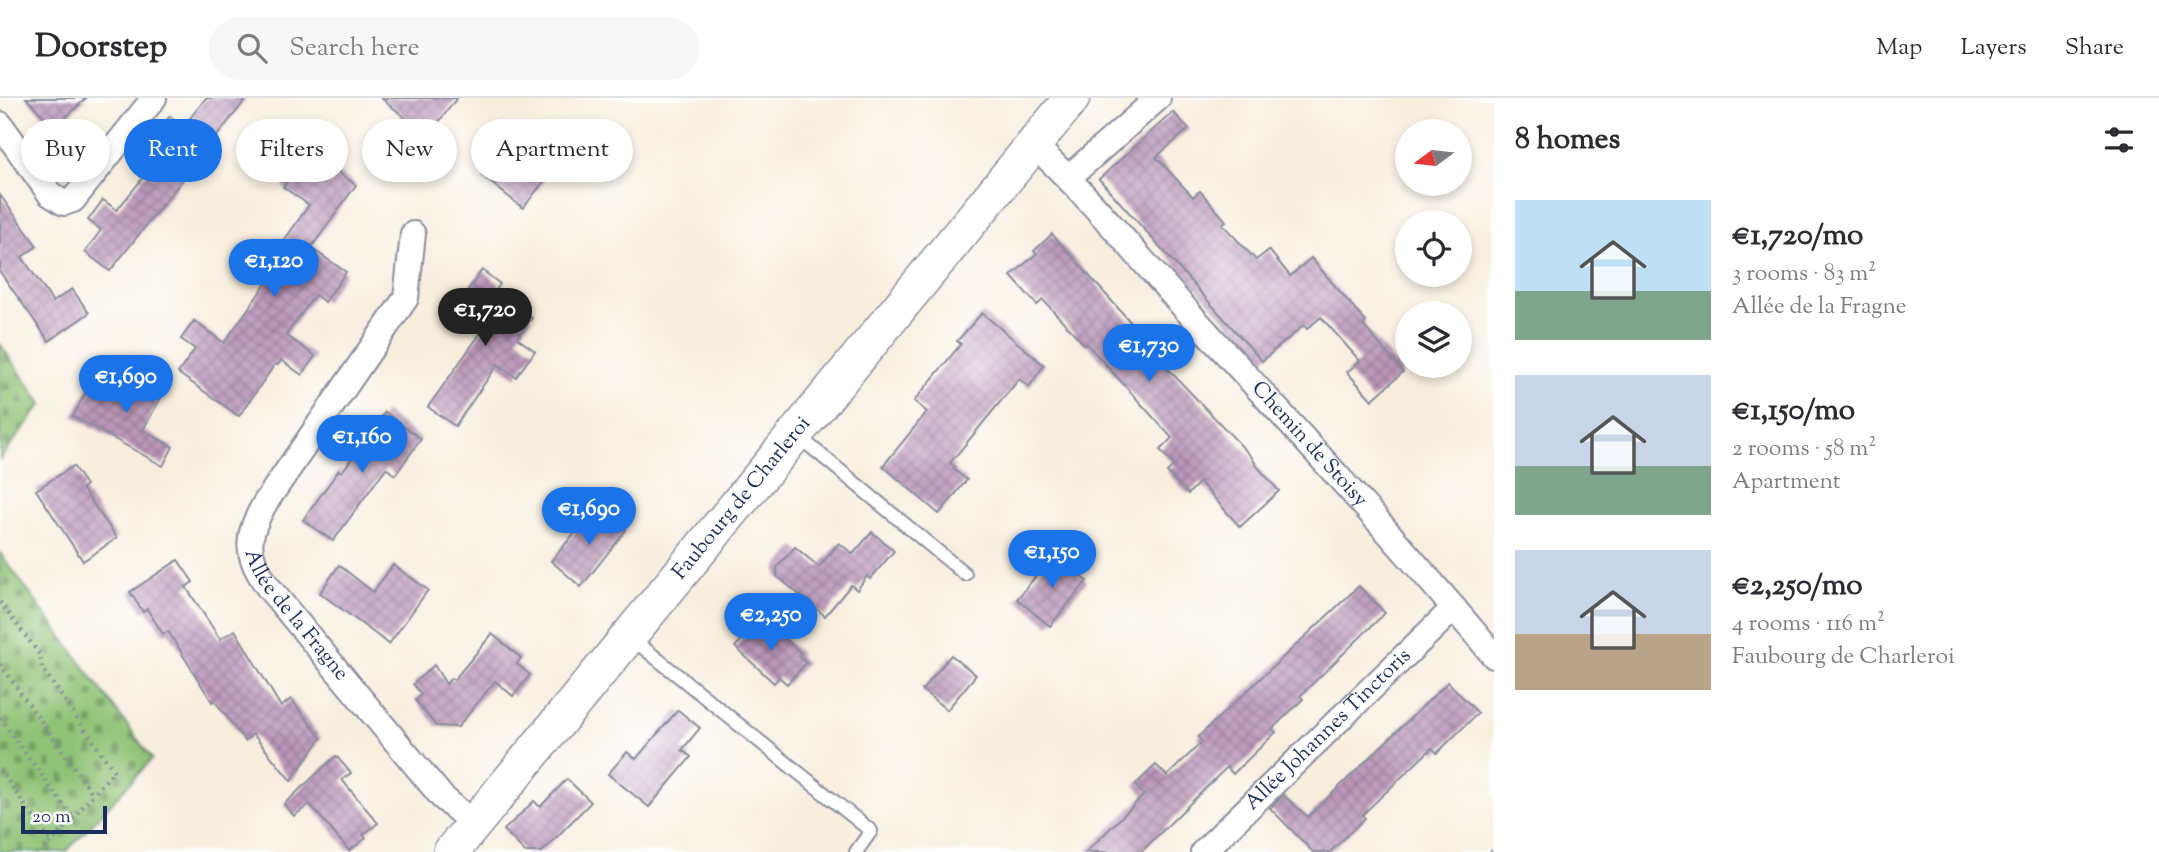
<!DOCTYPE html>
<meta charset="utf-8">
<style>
:root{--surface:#fff;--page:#f7f7f7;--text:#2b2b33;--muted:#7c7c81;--line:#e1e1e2;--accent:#1a73e8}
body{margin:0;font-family:"Sorts Mill Goudy",serif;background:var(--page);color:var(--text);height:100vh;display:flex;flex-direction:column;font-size:26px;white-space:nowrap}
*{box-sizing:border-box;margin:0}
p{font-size:23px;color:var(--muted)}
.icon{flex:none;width:38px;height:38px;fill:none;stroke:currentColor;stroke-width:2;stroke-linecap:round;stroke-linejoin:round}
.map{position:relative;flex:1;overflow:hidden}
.sheet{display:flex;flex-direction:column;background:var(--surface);width:665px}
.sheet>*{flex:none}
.top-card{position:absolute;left:21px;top:21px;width:665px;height:63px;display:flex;gap:14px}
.needle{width:46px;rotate:255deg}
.controls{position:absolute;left:1395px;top:21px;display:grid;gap:14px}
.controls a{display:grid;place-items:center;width:77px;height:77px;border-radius:50%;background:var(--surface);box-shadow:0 4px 10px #0003;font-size:35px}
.scale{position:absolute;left:21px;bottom:18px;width:86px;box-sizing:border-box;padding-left:7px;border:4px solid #1b2f5e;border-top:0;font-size:19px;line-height:24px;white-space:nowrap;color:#1b2f5e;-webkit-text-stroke:5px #fff;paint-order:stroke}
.price{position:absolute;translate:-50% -60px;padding:0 16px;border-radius:24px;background:var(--accent);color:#fff;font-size:23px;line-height:46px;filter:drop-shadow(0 2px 4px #0008)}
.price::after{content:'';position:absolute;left:50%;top:42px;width:21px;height:16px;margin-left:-10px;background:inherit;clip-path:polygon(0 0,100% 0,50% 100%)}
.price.current{background:#222;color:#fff}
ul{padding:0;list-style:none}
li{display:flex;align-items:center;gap:21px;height:175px;padding:0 21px}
li span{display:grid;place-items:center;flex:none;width:196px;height:140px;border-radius:0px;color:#555}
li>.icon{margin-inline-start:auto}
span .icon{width:84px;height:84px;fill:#fffc;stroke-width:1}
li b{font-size:30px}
h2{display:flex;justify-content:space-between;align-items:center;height:84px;padding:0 21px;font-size:30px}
.tag{padding:0 24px;border-radius:32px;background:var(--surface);box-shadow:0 4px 10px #0003;font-size:24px;line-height:63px}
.tag.current{background:var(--accent);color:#fff}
header{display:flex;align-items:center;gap:42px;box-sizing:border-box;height:98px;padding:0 35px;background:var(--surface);border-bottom:2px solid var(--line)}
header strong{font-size:33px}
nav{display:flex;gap:38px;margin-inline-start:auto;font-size:24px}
.search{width:490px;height:63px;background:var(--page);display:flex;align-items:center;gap:18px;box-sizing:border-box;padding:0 24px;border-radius:38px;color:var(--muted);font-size:26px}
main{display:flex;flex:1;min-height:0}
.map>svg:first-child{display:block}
</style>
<header>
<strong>Doorstep</strong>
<div class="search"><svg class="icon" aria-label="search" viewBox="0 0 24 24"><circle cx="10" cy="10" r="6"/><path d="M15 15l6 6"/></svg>Search here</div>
<nav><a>Map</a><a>Layers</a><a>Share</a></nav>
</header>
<main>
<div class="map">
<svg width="1494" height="754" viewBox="0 0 1494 754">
<defs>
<pattern id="cemetery-stones" width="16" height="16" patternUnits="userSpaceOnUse" patternTransform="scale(1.75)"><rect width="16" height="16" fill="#8fc375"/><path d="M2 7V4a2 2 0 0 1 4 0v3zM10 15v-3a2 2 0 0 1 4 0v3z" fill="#749f63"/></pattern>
<pattern id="building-cross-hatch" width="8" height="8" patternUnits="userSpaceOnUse" patternTransform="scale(1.75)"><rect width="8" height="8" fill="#bc97ba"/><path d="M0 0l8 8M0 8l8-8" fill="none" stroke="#987c9a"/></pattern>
</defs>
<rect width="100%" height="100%" fill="#fff"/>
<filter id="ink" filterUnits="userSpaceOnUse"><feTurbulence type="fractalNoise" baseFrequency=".0143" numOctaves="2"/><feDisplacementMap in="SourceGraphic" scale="14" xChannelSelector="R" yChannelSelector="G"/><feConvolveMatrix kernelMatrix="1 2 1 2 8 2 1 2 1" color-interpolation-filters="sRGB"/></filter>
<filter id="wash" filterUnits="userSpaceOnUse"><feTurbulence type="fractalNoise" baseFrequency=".00686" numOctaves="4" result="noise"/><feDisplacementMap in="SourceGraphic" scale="28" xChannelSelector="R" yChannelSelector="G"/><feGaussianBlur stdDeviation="1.57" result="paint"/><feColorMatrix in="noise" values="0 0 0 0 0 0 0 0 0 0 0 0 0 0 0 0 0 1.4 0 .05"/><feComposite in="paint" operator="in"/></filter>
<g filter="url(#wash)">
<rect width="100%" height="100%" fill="#f8eede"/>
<!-- cemetery -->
<g fill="url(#cemetery-stones)" stroke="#55796a" stroke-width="2">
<polygon points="0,246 42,306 0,361"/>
<polygon points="0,455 152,661 66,754 0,754"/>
</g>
<g id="blocks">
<!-- building -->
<g fill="url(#building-cross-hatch)">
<polygon points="26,0 86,0 55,30"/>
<polygon points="206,0 247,0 110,173 85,154 101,132 88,122 103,102 117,112 168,49 154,38 170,18 183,29"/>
<polygon points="381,0 457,0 428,38"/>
<polygon points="1173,14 1189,31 1156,59 1193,99 1200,93 1226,123 1222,126 1256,162 1269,152 1290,178 1311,160 1366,224 1363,227 1403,274 1372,302 1347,274 1360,263 1321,219 1307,231 1304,227 1262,263 1099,81"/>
<polygon points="505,45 548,78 523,110 481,77"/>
<polygon points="308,53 356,87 311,150 346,174 325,204 315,197 286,237 315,258 302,277 281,262 278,267 275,266 239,318 178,275 195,251 181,241 194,223 224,245 277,170 269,164 309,107 283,89"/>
<polygon points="0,97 37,148 22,159 53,204 72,191 89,215 49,243 0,174"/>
<polygon points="1052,136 1158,255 1170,269 1168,271 1251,358 1257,368 1279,393 1240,429 1200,384 1188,396 1167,374 1174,367 1160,352 1172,340 1087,246 1085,247 1043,202 1037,207 1011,178 1037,155 1034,153"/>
<polygon points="482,172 500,186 495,193 532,220 517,240 535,253 516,279 498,266 455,328 428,309 487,226 458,206"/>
<polygon points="982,215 1044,267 1029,289 1019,281 950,365 955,369 953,371 967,382 939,416 883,368 927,314 914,303 961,246 957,243"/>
<polygon points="127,272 165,292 143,332 173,349 163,368 73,318 89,288 104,296 112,282 119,286"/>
<polygon points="385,314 421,341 395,377 386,370 333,443 303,422 339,372 342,374"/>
<polygon points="73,368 86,387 82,390 117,440 83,463 36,392"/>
<polygon points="599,410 626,432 581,489 551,463 583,425 584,426"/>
<polygon points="872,434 894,453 870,481 867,478 857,492 851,487 825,518 777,478 777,469 795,449 819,469 839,445 853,456"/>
<polygon points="1054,456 1087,483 1050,528 1017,501"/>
<polygon points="178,462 193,484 186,489 220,541 235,532 281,609 291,601 321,640 291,683 253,636 245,643 214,602 212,604 168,533 163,536 147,511 143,514 130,494"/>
<polygon points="339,467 373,494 393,467 428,492 389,546 320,495"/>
<polygon points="1359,488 1385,515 1300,598 1303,601 1272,631 1276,634 1233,676 1227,669 1141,754 1086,754 1144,697 1135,687 1156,667 1167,678 1202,644 1198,639"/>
<polygon points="762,520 801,555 799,558 806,565 787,586 779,579 774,585 735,549"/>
<polygon points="492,536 521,560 517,566 530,577 513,598 495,583 458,629 436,628 415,602 421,596 413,586 434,567 446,586 451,580 454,582"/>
<polygon points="951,557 976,577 947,612 922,592"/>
<polygon points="1448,584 1478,615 1437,655 1432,650 1362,717 1365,720 1330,754 1313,754 1270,710 1283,697 1308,719"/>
<polygon points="678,612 700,630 682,652 691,659 649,709 608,676 627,654 636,661"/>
<polygon points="336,658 351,675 342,682 378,725 363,737 366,740 349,753 310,706 294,718 284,706"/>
<polygon points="567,681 591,704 542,754 525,754 504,732 534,703 540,709"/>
</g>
</g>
</g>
<g filter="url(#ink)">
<use href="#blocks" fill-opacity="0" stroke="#8a8e9e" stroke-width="2"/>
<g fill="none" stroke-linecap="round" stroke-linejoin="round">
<!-- service casing -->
<g stroke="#8a8e9e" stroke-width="16">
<g id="service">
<polyline points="798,338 965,476"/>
<polyline points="630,539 871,733 856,754"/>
</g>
</g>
<!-- minor casing -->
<g stroke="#8a8e9e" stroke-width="28">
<g id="minor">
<polyline points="0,26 50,96 64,105 73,102 154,0"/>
<path id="s1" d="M 1033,46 C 1090,99 1139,160 1191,217 C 1294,330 1397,441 1494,558"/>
<polyline points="1069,79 1158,0"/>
<path id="s2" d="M 413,136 L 406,200 L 265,405 C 245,441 245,455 268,489 L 442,699 L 474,726"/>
<path id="s3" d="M 1203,754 L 1454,510"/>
</g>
</g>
<!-- secondary casing -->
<g stroke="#8a8e9e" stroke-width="38">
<g id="secondary">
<path id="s4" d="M 451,754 L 1072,0"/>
</g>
</g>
<!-- path -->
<g stroke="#8a8e9e" stroke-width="4.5" stroke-dasharray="2 5" stroke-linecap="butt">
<polyline points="0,504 40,557 42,570 114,673 43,754"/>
<polyline points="0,566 93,696"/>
<polyline points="0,620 73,720"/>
<polyline points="0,672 51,744"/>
<polyline points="1491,754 1494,751"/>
</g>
<!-- service -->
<use href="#service" stroke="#fff" stroke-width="12"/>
<!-- minor -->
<use href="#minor" stroke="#fff" stroke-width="24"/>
<!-- secondary -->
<use href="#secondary" stroke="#fff" stroke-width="35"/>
</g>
</g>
<g text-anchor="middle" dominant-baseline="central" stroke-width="6" stroke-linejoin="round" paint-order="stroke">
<!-- street labels -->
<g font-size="21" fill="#1b2f5e" stroke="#fff">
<text stroke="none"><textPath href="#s1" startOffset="408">Chemin de Stoisy</textPath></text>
<text stroke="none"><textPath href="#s4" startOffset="458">Faubourg de Charleroi</textPath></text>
<text stroke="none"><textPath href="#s2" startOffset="443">Allée de la Fragne</textPath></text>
<text stroke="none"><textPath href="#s3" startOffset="175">Allée Johannes Tinctoris</textPath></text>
</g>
</g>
</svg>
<div class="controls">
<a><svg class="needle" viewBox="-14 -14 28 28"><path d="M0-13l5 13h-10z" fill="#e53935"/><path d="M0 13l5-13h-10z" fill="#7c7c81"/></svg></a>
<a><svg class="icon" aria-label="locate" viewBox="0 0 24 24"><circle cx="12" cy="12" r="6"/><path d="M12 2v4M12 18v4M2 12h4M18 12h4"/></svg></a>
<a><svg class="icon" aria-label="layers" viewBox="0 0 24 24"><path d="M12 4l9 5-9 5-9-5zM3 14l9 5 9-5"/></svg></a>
</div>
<div class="scale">20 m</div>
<b class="price" style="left:274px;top:201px">€1,120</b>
<b class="price current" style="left:485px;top:250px">€1,720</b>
<b class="price" style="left:1149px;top:286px">€1,730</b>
<b class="price" style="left:126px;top:317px">€1,690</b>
<b class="price" style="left:362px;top:377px">€1,160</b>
<b class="price" style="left:589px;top:449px">€1,690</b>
<b class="price" style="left:1052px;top:492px">€1,150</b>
<b class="price" style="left:771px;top:555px">€2,250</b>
<div class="top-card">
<a class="tag">Buy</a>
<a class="tag current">Rent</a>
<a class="tag">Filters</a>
<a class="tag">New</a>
<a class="tag">Apartment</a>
</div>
</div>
<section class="sheet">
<h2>8 homes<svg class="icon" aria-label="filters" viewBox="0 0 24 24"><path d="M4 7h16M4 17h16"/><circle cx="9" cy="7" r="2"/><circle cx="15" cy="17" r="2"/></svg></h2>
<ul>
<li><span style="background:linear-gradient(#bfe0f5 65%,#7fa58c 0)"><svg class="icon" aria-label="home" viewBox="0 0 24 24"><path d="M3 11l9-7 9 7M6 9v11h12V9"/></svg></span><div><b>€1,720/mo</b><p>3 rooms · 83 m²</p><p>Allée de la Fragne</p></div></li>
<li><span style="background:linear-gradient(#c9d6e8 65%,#7fa58c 0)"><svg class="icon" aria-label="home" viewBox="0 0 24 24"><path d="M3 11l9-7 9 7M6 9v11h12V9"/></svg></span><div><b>€1,150/mo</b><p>2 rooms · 58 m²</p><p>Apartment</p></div></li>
<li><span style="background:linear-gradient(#c9d6e8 60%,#b9a48a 0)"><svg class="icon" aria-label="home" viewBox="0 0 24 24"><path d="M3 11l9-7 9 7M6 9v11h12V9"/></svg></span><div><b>€2,250/mo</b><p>4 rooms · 116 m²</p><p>Faubourg de Charleroi</p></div></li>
</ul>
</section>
</main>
